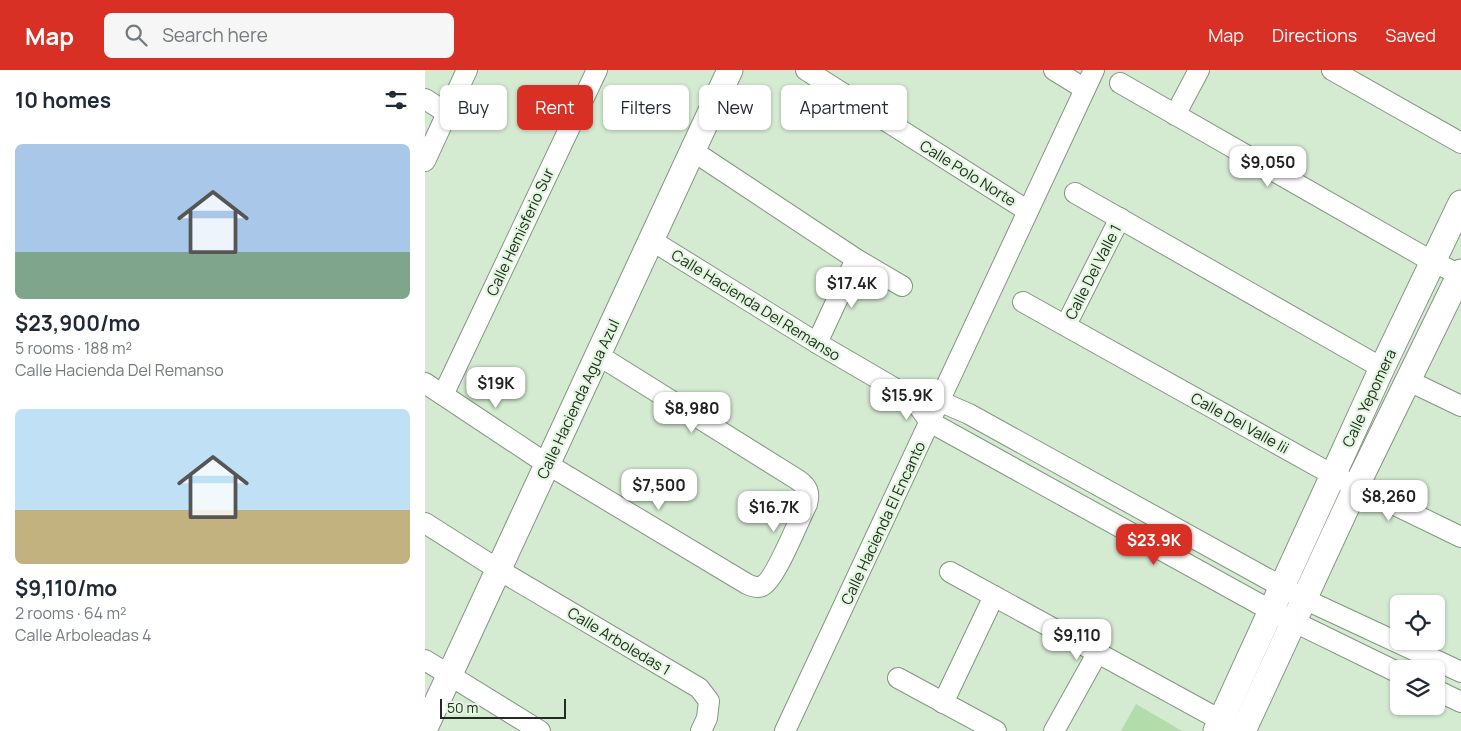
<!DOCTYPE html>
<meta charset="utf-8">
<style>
:root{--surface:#fff;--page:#f6f6f7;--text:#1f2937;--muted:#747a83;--accent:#d93025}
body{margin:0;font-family:Manrope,sans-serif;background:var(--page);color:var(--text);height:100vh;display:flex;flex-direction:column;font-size:19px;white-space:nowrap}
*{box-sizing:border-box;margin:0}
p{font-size:16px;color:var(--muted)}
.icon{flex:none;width:28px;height:28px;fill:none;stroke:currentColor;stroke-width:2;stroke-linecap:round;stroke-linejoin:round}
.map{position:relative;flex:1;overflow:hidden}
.panel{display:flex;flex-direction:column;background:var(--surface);width:425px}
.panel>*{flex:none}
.top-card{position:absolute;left:15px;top:15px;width:475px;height:45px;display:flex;gap:10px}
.controls{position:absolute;left:965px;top:525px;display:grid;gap:10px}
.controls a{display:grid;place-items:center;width:55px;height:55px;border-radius:8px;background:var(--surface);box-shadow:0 1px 4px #0004;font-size:25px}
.scale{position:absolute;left:15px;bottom:12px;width:126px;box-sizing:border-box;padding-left:5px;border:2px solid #232b22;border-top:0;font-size:14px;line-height:18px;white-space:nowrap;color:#232b22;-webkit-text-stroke:4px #e1f7de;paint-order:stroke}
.price{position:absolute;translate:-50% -42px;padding:0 11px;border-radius:10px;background:#fff;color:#222;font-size:16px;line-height:32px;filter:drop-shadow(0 1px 2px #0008)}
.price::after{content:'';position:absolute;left:50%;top:30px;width:15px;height:11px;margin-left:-8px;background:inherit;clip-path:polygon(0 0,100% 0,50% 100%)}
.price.selected{background:var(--accent);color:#fff}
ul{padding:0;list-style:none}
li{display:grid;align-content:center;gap:10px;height:265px;padding:0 15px}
li span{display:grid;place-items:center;height:155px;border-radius:8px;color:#555}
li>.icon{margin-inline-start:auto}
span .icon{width:90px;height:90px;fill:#fffc;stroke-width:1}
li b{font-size:21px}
h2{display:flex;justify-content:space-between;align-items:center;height:60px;padding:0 15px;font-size:21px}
.chip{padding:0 18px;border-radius:8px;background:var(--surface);box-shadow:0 1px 4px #0004;font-size:18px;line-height:45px}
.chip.selected{background:var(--accent);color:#fff}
header{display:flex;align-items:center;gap:30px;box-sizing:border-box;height:70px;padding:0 25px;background:var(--accent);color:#fff}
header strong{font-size:24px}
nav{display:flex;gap:28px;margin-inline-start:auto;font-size:18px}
.search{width:350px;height:45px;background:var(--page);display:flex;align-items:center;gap:12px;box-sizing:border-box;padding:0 18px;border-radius:8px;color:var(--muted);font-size:19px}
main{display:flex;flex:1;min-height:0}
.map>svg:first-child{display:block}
</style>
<header>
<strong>Map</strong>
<div class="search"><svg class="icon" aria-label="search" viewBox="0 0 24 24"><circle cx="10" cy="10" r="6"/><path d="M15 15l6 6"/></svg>Search here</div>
<nav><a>Map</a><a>Directions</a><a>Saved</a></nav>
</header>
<main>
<section class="panel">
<h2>10 homes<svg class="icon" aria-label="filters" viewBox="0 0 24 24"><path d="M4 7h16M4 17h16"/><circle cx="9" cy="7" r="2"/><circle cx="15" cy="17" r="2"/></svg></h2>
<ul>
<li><span style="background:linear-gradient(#a9c7e8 70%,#7fa58c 0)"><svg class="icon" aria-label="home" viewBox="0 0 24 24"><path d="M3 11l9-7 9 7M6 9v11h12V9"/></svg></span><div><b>$23,900/mo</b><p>5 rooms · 188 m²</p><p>Calle Hacienda Del Remanso</p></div></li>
<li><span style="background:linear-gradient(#bfe0f5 65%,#c2b280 0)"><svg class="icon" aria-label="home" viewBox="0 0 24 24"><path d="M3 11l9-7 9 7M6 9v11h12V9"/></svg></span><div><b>$9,110/mo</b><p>2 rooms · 64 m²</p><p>Calle Arboleadas 4</p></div></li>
</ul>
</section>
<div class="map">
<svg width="1036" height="661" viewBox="0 0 1036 661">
<rect width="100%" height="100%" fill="#d4ead1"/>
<!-- green -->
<polygon fill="#b2ddab" points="711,634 757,661 696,661"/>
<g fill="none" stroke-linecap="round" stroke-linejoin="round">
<!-- minor casing -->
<g stroke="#839780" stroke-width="22">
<g id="minor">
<polyline points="381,0 603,141"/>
<polyline points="629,0 660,19"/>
<polyline points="907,0 1036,73"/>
<polyline points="695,13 1008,192 1036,205"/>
<polyline points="0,29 22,43"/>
<polyline points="750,45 774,0"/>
<polyline points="268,81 431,189 477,216"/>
<polyline points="0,91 42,0"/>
<polyline points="650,123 957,298"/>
<polyline points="226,170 392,273 488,329 505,352 845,540 974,603"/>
<polyline points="598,232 908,405 1036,467"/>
<polyline points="641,255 695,148"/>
<polyline points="392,273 431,189"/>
<polyline points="982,310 1036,336"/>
<path d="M 0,313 L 122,394 L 322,514 C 326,516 332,518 337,516 C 350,511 374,449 382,434 C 385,423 383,417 373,410 L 173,285"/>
<polyline points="18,325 172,0"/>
<polyline points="502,330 514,331 544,344 879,529 1036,602"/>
<polyline points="0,453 74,500 274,618 284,631 282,648 276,661"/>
<polyline points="525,502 808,657"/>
<polyline points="0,590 115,661"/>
<polyline points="473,608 571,661"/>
<polyline points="1011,620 1036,632"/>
<polyline points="518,633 569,526"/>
<polyline points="360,661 669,0"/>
<polyline points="629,661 673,582"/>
</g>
</g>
<!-- tertiary casing -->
<g stroke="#839780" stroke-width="27">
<g id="tertiary">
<polyline points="0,658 305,0"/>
<polyline points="791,661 957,298 1036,133"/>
<polyline points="818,661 931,417 1036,202"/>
</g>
</g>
<!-- minor -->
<use href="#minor" stroke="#fff" stroke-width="20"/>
<!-- tertiary -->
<use href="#tertiary" stroke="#fff" stroke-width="25"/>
</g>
<g text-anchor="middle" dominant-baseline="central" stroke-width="4.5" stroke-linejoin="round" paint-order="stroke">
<!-- street labels -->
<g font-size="15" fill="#232b22" stroke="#e1f7de">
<text transform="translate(543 103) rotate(32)">Calle Polo Norte</text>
<text transform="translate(95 162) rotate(-65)">Calle Hemisferio Sur</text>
<text transform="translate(668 202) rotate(-63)">Calle Del Valle 1</text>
<text transform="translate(331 235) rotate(32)">Calle Hacienda Del Remanso</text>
<text transform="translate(944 328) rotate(-65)">Calle Yepomera</text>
<text transform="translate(153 329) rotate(-65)">Calle Hacienda Agua Azul</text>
<text transform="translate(815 353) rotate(29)">Calle Del Valle Iii</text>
<text transform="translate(458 453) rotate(-65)">Calle Hacienda El Encanto</text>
<text transform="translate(194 571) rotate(31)">Calle Arboledas 1</text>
</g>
</g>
</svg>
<div class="controls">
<a><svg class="icon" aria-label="locate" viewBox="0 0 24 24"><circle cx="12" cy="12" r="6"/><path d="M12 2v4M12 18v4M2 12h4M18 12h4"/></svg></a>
<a><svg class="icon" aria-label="layers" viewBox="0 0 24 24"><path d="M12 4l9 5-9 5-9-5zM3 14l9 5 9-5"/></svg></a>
</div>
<div class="scale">50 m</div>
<b class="price" style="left:843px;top:118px">$9,050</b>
<b class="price" style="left:427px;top:239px">$17.4K</b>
<b class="price" style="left:71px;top:339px">$19K</b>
<b class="price" style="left:482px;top:351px">$15.9K</b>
<b class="price" style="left:267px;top:364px">$8,980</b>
<b class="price" style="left:234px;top:441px">$7,500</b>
<b class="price" style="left:964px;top:452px">$8,260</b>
<b class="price" style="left:349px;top:463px">$16.7K</b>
<b class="price selected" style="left:729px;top:496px">$23.9K</b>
<b class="price" style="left:652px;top:591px">$9,110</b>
<div class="top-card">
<a class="chip">Buy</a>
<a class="chip selected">Rent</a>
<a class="chip">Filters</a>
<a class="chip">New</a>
<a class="chip">Apartment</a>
</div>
</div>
</main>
